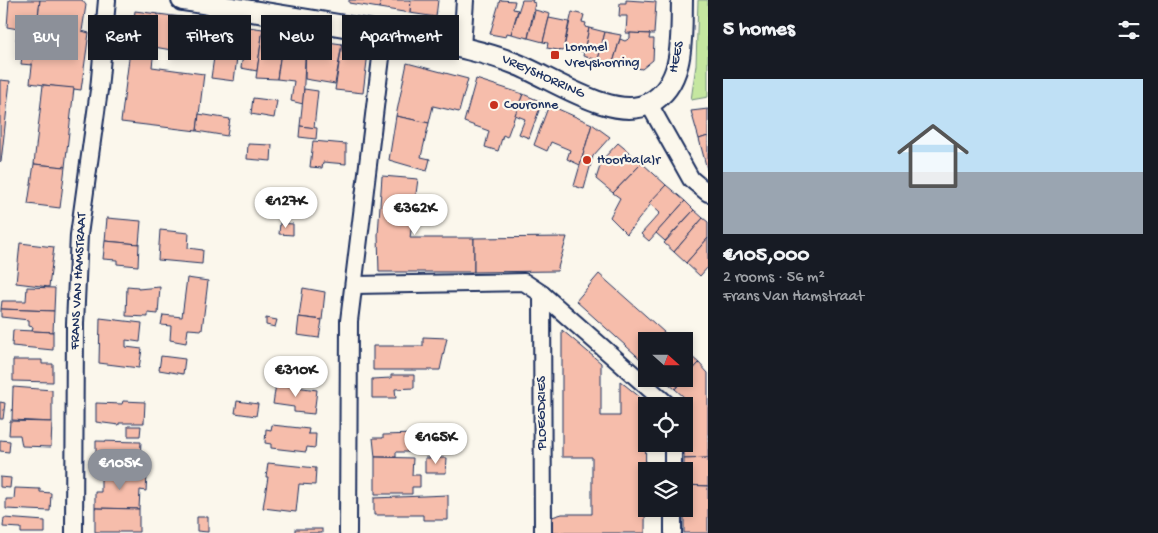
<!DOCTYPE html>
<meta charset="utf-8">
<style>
:root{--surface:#171b24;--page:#20242c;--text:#f1f3f6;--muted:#9ea1a6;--line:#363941;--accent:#8c9099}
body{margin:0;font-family:"Gochi Hand",sans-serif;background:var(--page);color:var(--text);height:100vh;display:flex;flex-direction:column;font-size:19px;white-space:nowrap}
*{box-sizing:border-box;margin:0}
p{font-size:16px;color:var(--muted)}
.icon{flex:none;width:28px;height:28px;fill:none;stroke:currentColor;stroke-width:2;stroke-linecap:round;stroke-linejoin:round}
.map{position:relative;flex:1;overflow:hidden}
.details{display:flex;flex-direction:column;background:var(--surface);width:450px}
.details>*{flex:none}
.guide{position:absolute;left:15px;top:15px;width:475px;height:45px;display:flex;gap:10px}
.needle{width:32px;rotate:111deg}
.tools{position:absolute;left:638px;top:332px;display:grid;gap:10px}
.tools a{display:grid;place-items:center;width:55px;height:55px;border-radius:0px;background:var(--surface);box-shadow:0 2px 8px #0003;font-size:25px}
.price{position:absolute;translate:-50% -42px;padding:0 11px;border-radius:18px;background:#fff;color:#222;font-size:16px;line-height:32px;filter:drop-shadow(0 1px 2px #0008)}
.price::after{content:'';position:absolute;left:50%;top:30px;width:15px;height:11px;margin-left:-8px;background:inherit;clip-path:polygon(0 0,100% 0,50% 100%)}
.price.active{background:var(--accent);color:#fff}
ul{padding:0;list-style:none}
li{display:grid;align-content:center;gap:10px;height:265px;padding:0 15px}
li+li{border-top:1px solid var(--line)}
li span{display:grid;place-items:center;height:155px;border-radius:0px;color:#555}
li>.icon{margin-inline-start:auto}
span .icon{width:90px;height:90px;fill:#fffc;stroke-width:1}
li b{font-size:21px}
h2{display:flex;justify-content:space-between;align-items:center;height:60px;padding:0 15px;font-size:21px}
.tag{padding:0 18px;border-radius:0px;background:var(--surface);box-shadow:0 2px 8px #0003;font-size:18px;line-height:45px}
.tag.active{background:var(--accent);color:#fff}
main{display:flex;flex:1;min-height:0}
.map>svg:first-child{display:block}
</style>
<main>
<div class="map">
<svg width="708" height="533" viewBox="0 0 708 533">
<rect width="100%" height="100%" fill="#fbf7ec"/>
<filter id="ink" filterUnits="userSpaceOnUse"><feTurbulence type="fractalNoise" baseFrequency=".02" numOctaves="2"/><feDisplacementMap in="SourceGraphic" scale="10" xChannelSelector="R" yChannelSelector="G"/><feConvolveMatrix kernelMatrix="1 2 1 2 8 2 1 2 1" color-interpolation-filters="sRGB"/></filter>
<g filter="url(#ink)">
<!-- green -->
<polygon fill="#c5e7a0" stroke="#708b7f" points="698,0 708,0 708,97 691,100 696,65"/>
<!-- building -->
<g fill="#f6bdab" stroke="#1b2f5e">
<polygon points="9,0 40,0 32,65 21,64 24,41 16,40 18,29 7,27"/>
<polygon points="40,0 82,0 86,5 82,31 89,33 81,90 30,83"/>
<polygon points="349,0 381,0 379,8 349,3"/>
<polygon points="381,0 411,0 410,13 379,8"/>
<polygon points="411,0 438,0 436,17 410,13"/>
<polygon points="500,0 515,1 513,9 518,10 511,34 507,33 506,37 490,34"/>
<polygon points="522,0 533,0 532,2 535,3 528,38 511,34"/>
<polygon points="626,0 656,2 654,34 626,33 627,16 619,16 620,3 626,3"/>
<polygon points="535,10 550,14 543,42 528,38"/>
<polygon points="135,11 158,14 152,67 204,74 197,131 121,122"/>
<polygon points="572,12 584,15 582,22 586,23 585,27 589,28 584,52 564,47"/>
<polygon points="158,14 212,21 207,56 154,47"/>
<polygon points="549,18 569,22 563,51 547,48 548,43 543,42"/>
<polygon points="219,23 241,26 234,81 211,78"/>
<polygon points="241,26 263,29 257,71 241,68 245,42 239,41"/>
<polygon points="589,28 605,32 598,60 583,56"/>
<polygon points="263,29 284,32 277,79 256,78"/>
<polygon points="284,32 306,36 306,39 303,104 291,101 294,81 277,79"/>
<polygon points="605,32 621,35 613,63 598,60"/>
<polygon points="630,33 650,34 649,39 654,39 653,60 642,69 613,63 620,39 625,41 630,38"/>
<polygon points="306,39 342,44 335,84 305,79"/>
<polygon points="342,44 364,47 368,53 363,93 335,90"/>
<polygon points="407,63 468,79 459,112 433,106 429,123 396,116"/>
<polygon points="476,79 523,94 507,137 503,135 498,151 485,147 489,131 464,122"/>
<polygon points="0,80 10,81 1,162 0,161"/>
<polygon points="43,85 74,88 65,167 34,164"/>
<polygon points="304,89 318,91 314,128 300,126"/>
<polygon points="523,94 542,102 529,138 519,134 525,119 515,115"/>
<polygon points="253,98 277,101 274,118 251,114"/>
<polygon points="549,105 592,124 580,165 567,159 570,150 551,142 547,151 534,145"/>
<polygon points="708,109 708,136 699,139 691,111"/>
<polygon points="199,114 230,119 227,136 197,131"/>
<polygon points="396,116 429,123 421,157 430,159 427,171 389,160"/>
<polygon points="592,124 610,137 593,156 584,189 574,186"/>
<polygon points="300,126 317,128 316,139 299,137"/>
<polygon points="708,136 708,173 699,139"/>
<polygon points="313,141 346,144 346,164 323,162 322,168 310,167"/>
<polygon points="618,143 642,163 613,193 596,179 602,160"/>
<polygon points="248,144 272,145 271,161 247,159"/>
<polygon points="642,163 666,185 627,234 610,217 620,198 613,193"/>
<polygon points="34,164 65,167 60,208 28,204"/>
<polygon points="382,176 418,179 410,238 474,238 474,272 379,272 378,235"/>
<polygon points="666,185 685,201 649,241 641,234 660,213 649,203"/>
<polygon points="685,201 694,210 665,241 656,233"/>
<polygon points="694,210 703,218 674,252 664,243"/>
<polygon points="107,218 141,221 139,244 105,241"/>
<polygon points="703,218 708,222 708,238 686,263 674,252"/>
<polygon points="280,223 293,224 293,235 279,234"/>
<polygon points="160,230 189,233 188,248 203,250 202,264 158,260"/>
<polygon points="567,237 557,271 474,272 474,238"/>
<polygon points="708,238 708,267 700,276 686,263"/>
<polygon points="105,241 139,244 138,266 117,264 117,260 103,259"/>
<polygon points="20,243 54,247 49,287 16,283"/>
<polygon points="599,274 674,341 646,341 646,364 576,301"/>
<polygon points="187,278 208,281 202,330 188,329 186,343 170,340 171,326 161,325 163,315 182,317"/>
<polygon points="127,286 138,287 138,289 160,287 158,314 148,313 148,317 126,316"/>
<polygon points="27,287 55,288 54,311 1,309 2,301 26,301"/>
<polygon points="303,288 325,292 322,320 299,317"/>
<polygon points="1,309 54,311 53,332 32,331 33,327 29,326 29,320 1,317"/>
<polygon points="299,317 322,320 319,338 297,335"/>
<polygon points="100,318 142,323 140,342 126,340 126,347 142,349 139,368 99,363"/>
<polygon points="266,318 277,320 275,327 266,325"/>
<polygon points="13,330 53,332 53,350 12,346"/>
<polygon points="562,330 601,363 601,416 620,416 620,381 646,402 645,533 552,533 552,517 562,514 592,514 592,457 562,457"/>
<polygon points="423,337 447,338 440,370 373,370 373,346 423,346"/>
<polygon points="684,350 699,363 675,389 663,379 684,379"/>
<polygon points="161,356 185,359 183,374 159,370"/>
<polygon points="13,360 42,360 42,364 53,364 53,382 13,381"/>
<polygon points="699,363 708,373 708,458 684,459 684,397 675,389"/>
<polygon points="391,375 414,375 414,388 395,389 396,398 372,398 372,379 391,378"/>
<polygon points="276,384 317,390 314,414 294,412 294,407 273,404"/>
<polygon points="13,387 52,390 52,422 12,420"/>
<polygon points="123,401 145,402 144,423 119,423 119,425 96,422 96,403 122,404"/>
<polygon points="237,401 258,404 256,416 235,413"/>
<polygon points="0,402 5,403 3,419 0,419"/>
<polygon points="10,421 52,422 51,447 22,446 20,435 9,435"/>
<polygon points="272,425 309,429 308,434 316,434 315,448 307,447 306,452 271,448 271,444 265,443 266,429 271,430"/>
<polygon points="128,426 141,426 140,436 128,436"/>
<polygon points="431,429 455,429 455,439 430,440"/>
<polygon points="415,434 415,452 396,452 396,457 375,457 373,438 383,438 383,435"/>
<polygon points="0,440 10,441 9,452 0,451"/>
<polygon points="96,441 141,442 140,458 147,458 147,475 101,474 102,456 96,456"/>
<polygon points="375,457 413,458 412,475 420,475 420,487 412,487 412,494 375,494"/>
<polygon points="425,458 447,458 446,473 425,473"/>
<polygon points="708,458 708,486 684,485 684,459"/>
<polygon points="268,463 316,468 315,485 299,484 296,512 263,508 268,477 266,477"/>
<polygon points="101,474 147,475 146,491 140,490 139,509 95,508 95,492 101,492"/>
<polygon points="0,477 11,478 10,488 0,487"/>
<polygon points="684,485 708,486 708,533 684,533"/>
<polygon points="15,488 40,489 40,492 51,493 50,511 6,509 6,499 14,499"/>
<polygon points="448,495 448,520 423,520 423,515 374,515 374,498"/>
<polygon points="95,508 139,509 139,532 95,532"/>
<polygon points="197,517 208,517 208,532 197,531"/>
<polygon points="4,518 45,521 45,533 21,533 21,528 3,527"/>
<rect x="295" y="529" width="27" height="4"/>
</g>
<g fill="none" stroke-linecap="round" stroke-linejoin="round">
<!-- minor casing -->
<g stroke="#1b2f5e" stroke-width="20">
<g id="minor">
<polyline points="462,48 465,0"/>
<polyline points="649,104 691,179 708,193"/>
<polyline points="354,285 524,282 542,294 669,406"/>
<polyline points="542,294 543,533"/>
<polyline points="673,471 673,444"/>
<polyline points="74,533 75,324 79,235 99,90 107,0"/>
<polyline points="348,533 349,321 384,33"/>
<polyline points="673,533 673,509"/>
</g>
</g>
<!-- major casing -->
<g stroke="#1b2f5e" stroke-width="24">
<path id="major" d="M 182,0 C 257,12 332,23 406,37 C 443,44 481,50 516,64 C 550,77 615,123 650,103 C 686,83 681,35 682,0"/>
</g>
<!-- minor -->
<use href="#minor" stroke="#fbf7ec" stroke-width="16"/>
<!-- major -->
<use href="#major" stroke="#fbf7ec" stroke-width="20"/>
</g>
</g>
<!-- markers -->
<g fill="#c8321e" stroke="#fbf7ec" stroke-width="2">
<rect x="550" y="50" width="10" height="10" rx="2.5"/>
<circle cx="494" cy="105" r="5"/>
<circle cx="587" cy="160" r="5"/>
</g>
<g text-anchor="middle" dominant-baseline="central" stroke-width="4.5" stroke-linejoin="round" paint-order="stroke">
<!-- poi labels -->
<g font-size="14" fill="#1b2f5e" stroke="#fbf7ec" text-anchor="start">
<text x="565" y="47">Lommel<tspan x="565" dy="16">Vreyshorring</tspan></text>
<text x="504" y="105">Couronne</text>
<text x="597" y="160">Hoorba(a)r</text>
</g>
<!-- street labels -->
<g font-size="14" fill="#1b2f5e" stroke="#fbf7ec">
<text transform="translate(677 57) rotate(-78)">HEES</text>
<text transform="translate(543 77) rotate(24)">VREYSHORRING</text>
<text transform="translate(79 281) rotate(-87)">FRANS VAN HAMSTRAAT</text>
<text transform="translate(542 413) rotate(-90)">PLOEGDRIES</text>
</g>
</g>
</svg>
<div class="tools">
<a><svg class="needle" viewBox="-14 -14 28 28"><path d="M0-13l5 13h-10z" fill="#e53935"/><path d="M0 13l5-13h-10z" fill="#9ea1a6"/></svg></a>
<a><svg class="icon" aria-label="locate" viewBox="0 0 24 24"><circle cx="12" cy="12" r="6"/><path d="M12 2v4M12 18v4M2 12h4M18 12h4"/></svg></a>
<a><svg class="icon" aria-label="layers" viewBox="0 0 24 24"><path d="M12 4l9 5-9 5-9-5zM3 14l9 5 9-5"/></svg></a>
</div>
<b class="price" style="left:286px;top:229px">€127K</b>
<b class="price" style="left:415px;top:236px">€362K</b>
<b class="price" style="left:296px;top:398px">€310K</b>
<b class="price" style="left:436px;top:465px">€165K</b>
<b class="price active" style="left:120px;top:491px">€105K</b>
<div class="guide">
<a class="tag active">Buy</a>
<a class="tag">Rent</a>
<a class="tag">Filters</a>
<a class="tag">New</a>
<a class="tag">Apartment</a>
</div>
</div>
<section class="details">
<h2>5 homes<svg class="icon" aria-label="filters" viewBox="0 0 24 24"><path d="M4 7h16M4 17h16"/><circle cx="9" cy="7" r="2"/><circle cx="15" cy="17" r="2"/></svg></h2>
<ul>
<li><span style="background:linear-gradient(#bfe0f5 60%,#9aa5b1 0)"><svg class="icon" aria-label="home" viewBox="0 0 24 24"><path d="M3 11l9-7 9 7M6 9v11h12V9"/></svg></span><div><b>€105,000</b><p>2 rooms · 56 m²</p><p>Frans Van Hamstraat</p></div></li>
</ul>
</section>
</main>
